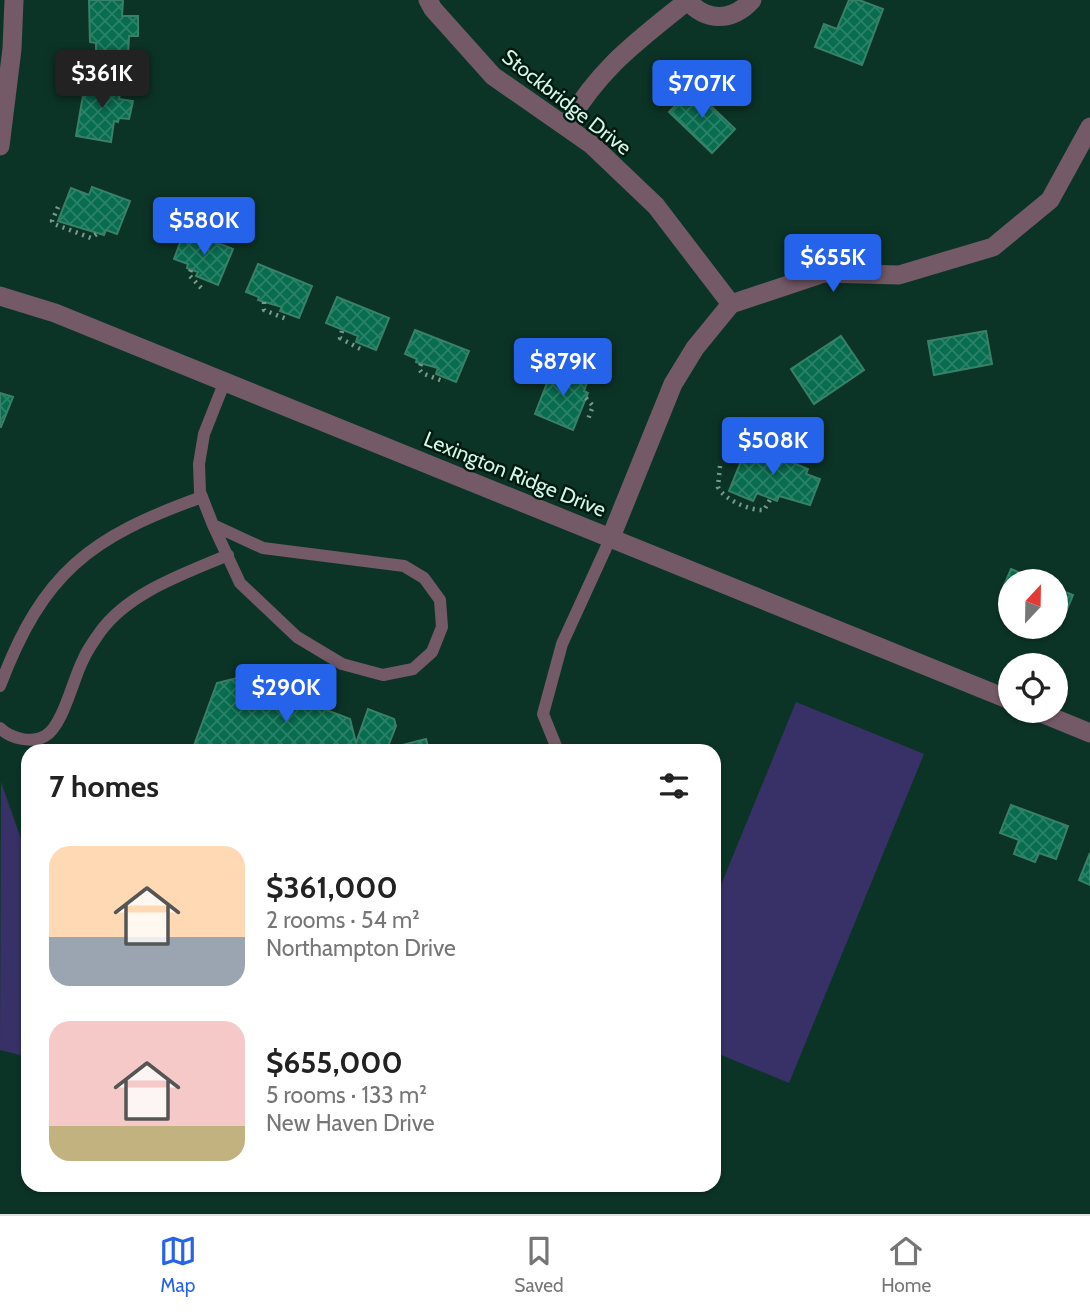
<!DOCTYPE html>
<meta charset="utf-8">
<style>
:root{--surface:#fff;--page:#f6f6f6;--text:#222;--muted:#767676;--line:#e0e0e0;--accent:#2563eb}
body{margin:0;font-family:Cabin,sans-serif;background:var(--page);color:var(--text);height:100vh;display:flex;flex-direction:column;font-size:26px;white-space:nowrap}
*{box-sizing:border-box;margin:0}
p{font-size:23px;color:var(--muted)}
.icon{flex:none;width:38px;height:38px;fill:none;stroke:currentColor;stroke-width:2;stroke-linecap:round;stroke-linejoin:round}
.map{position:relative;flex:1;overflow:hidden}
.sheet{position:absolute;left:21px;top:744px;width:700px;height:448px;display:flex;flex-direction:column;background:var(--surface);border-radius:21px;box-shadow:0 2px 5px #0004}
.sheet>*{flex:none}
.needle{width:46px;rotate:22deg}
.buttons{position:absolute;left:998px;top:569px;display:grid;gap:14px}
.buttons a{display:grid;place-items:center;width:70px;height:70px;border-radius:50%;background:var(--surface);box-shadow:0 2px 5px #0004;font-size:35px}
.price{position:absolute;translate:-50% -60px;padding:0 16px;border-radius:7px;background:var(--accent);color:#fff;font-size:23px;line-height:46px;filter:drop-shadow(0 2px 4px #0008)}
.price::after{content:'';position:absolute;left:50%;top:42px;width:21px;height:16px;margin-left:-10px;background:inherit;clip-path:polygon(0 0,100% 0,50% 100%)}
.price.on{background:#222;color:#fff}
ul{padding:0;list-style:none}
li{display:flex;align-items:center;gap:21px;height:175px;padding:0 28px}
li span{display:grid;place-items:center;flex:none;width:196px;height:140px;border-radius:21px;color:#555}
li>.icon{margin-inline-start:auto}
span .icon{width:84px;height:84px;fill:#fffc;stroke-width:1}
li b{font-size:30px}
h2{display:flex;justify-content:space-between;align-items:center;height:84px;padding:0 28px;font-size:30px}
.tabs{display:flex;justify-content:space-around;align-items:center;height:98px;border-top:2px solid var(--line);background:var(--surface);font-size:19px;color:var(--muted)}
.tabs a{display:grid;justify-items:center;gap:4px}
.tabs .on{color:var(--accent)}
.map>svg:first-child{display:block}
</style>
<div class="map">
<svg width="1090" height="1214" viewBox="0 0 1090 1214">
<defs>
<pattern id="building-cross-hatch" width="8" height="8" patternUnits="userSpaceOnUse" patternTransform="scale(1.75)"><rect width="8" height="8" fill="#086c4f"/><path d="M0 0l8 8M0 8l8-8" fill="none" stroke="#2b8268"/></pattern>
</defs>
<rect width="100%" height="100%" fill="#0c3426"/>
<!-- garden -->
<g fill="#383167">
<polygon points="796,702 924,754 789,1083 714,1052 714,902"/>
<polygon points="1,782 28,859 28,1044 24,1056 0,1050"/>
</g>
<!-- building -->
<g fill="url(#building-cross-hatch)" stroke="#388166" stroke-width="2">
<polygon points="89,0 123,0 122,16 138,16 138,36 129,36 128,56 96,55 96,43 90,42"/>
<polygon points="849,0 859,0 883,9 862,65 815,47 824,24 837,29"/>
<polygon points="86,78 122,84 119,99 133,101 129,119 119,118 118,122 114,121 111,142 76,136"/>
<polygon points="692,88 735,129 712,153 669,112"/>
<polygon points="92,187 130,201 117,234 106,230 104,235 58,221 71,188 89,195"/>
<polygon points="185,230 233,249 218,285 196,276 198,272 187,268 188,264 174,259"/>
<polygon points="258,264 312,286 299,318 280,311 282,307 258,300 259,297 246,292"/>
<polygon points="337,297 389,318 376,350 356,342 358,336 326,323"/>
<polygon points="415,330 469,351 456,382 436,374 438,368 416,362 417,359 405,354"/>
<polygon points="986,331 992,364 934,375 928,341"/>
<polygon points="841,336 864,370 814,404 791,369"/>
<polygon points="554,365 588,380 584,391 588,393 573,430 535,414"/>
<polygon points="0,393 13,397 1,427 0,427"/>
<polygon points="777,445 790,451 786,460 808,469 806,474 820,479 810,505 779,496 777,501 757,493 753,501 729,491 742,459 746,460 752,446 773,454"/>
<polygon points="1011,569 1039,581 1010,581 1010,599 1000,595"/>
<polygon points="1055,588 1073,595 1060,626 1055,624"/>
<polygon points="241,677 350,719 356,743 368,709 394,719 396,726 387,749 426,739 429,751 192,751 217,683"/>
<polygon points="1011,805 1068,826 1056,859 1039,853 1035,862 1014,854 1019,840 1000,833"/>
<polygon points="1090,853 1090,885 1079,880"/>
</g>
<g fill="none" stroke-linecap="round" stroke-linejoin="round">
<!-- path -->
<g stroke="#769b8c" stroke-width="4.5" stroke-dasharray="2 5" stroke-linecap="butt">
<polyline points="58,207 52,221 54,224 91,238 98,233"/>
<polyline points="191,270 189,275 204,291"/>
<polyline points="264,302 264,310 289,320"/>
<polyline points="342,331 340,338 364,351"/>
<polyline points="421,364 419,369 422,373 445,382"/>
<polyline points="586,398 593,406 587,422"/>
<path d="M 720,466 L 718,487 C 724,500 751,511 764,510 L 771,498"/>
</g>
<!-- service -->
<g stroke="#745a67" stroke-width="12">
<polyline points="213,525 263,548 404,566 424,578 440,600 442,627 432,652 413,669 383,675 342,664 297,637 240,583 213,525 200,492 199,464 204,434 225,381"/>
<path d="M 0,686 C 43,572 90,537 202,497"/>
<path d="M 0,728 C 10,738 31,744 45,736 C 63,726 73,679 83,660 C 87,650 94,641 100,632 C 129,592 184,574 228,555"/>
<polyline points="558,751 543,714 562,644 611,537"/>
</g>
<!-- minor -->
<g stroke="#745a67" stroke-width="19">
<polyline points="428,0 433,9 493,76 592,145 656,206 731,304"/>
<path d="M 687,0 C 706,22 732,22 752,0"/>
<path d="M 566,125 C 602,66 635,43 687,1"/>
<polyline points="0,146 12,49 14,0"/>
<polyline points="0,296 55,313 1010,700"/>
<polyline points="611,537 673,384 695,348 731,304 824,273 899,275 993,247 1050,200 1090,127"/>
<polyline points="1034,710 1090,733"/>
</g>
</g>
<g text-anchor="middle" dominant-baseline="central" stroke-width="5" stroke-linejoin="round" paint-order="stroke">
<!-- street labels -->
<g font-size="21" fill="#d4f7e7" stroke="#001a10">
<text transform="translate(567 102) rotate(38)">Stockbridge Drive</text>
<text transform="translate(515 474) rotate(22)">Lexington Ridge Drive</text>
</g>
</g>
</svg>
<div class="buttons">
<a><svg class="needle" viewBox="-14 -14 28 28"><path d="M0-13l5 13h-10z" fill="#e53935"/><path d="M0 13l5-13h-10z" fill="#767676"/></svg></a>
<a><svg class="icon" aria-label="locate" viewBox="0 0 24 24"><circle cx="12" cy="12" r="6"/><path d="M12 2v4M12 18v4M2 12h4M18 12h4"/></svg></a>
</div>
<b class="price on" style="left:102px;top:110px">$361K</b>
<b class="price" style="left:702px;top:120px">$707K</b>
<b class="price" style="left:204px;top:257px">$580K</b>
<b class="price" style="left:833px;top:294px">$655K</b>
<b class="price" style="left:563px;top:398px">$879K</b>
<b class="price" style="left:773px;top:477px">$508K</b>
<b class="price" style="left:286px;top:724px">$290K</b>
<section class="sheet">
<h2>7 homes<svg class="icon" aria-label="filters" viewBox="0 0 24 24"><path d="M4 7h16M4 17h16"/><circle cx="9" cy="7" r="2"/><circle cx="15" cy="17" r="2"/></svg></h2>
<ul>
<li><span style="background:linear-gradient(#ffd9b3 65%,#9aa5b1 0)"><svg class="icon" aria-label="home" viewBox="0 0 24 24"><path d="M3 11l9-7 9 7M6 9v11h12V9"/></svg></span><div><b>$361,000</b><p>2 rooms · 54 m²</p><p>Northampton Drive</p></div></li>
<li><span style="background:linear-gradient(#f6c9c9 75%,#c2b280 0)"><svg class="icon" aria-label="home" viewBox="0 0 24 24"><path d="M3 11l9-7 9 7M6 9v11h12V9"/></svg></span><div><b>$655,000</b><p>5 rooms · 133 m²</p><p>New Haven Drive</p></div></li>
</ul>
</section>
</div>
<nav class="tabs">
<a class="on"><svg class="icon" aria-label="map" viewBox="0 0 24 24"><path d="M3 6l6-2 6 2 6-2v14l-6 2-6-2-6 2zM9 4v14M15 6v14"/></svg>Map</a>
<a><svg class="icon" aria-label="saved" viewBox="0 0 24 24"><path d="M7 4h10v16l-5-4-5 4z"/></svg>Saved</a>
<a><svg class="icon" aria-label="home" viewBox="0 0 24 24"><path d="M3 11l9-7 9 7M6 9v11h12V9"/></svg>Home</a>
</nav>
